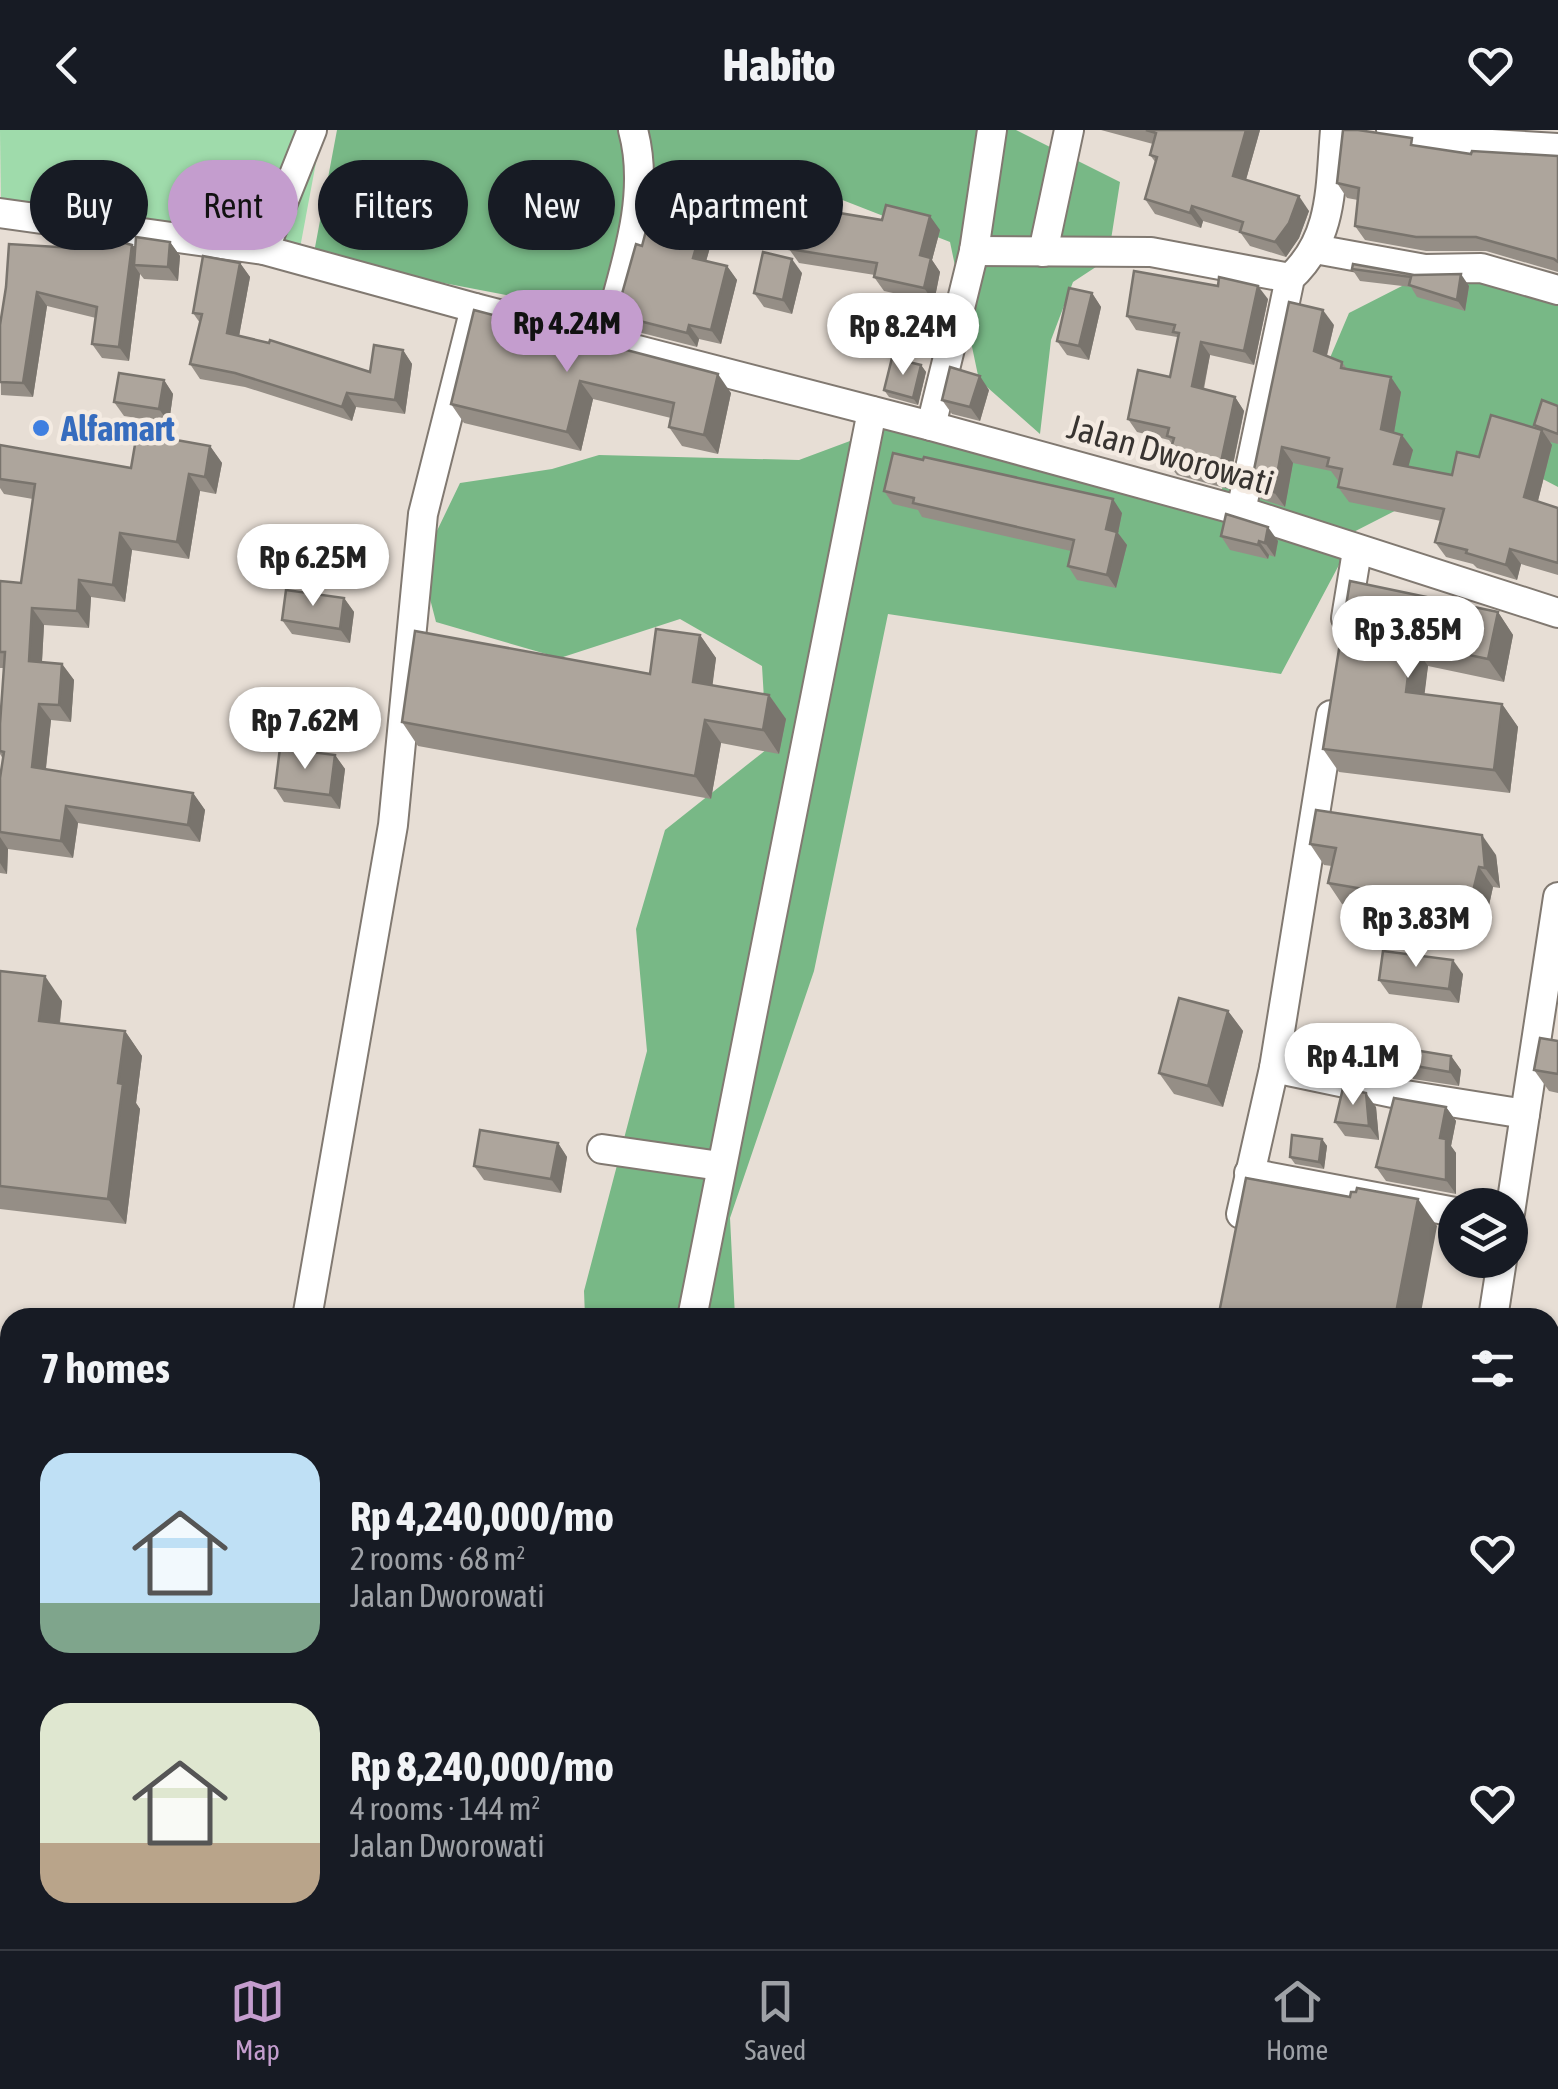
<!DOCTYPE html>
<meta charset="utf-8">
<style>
:root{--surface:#171b24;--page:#242831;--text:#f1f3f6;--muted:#9ea1a6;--line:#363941;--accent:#c49dce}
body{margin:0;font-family:"Asap Condensed",sans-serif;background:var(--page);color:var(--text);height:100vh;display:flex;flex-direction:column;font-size:38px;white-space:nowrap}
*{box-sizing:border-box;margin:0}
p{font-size:32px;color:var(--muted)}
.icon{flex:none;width:55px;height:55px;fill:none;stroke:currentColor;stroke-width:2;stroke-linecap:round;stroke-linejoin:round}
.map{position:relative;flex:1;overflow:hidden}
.sheet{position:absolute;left:0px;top:1178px;width:1560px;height:642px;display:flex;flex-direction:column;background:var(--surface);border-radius:30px 30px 0 0;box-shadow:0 2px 8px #0004}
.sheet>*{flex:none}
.banner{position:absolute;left:30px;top:30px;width:1000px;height:90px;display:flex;gap:20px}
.tools{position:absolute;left:1438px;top:1058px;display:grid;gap:20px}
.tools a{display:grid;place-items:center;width:90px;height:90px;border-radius:50%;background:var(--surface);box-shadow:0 2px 8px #0004;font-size:50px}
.price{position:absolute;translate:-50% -85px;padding:0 22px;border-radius:35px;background:#fff;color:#222;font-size:32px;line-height:65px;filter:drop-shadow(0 2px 5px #0008)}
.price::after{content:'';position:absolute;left:50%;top:60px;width:30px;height:22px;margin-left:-15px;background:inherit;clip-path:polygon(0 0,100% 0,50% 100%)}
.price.active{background:var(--accent);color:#111}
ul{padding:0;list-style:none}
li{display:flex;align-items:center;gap:30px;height:250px;padding:0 40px}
li span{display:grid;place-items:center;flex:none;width:280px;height:200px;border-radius:30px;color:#555}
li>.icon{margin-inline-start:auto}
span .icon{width:120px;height:120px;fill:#fffc;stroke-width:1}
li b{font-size:42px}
h2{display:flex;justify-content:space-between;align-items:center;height:120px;padding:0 40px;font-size:42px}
.tag{padding:0 35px;border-radius:45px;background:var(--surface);box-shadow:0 2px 8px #0004;font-size:35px;line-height:90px}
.tag.active{background:var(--accent);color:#111}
header{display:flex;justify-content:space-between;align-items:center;height:130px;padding:0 40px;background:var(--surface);font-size:45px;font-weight:800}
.menu{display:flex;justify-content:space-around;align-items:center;height:140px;border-top:2px solid var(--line);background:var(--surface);font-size:28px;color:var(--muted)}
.menu a{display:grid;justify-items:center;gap:5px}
.menu .active{color:var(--accent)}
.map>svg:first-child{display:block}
</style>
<header><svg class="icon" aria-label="back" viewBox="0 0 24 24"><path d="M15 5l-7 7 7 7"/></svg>Habito<svg class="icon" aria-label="heart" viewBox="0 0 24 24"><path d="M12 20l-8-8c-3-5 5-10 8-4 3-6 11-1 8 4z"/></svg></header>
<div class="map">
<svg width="1558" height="1819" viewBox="0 0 1558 1819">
<rect width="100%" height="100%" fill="#e7ded5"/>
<!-- green -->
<g fill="#9fdbab">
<polygon points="0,0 322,0 300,118 1,73"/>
<polygon points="131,1810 232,1810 282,1819 180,1819"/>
</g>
<!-- forest -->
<g fill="#78b886">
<polygon points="337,0 1016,0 1120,52 1108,129 1073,152 1051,210 1040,304 979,250 950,112 804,55 762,92 649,84 594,182 313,128"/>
<polygon points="1453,130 1558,168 1558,357 1516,335 1424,366 1334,412 1348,418 1281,544 888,484 814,841 730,1088 735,1187 585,1187 584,1161 647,921 636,799 665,700 767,619 762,536 680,489 560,528 436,492 421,434 460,353 552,339 599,325 799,330 909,289 1215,372 1235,334 1285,334 1349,183"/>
</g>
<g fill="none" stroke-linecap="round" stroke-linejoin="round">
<!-- street casing -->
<g stroke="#817971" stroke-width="32">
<g id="street">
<polyline points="1391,0 1475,13 1558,18"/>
<polyline points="0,83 264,120 475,178 931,296 1241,381 1558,483"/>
<polyline points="1315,119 1425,139 1481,138 1558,160"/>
<polyline points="264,120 312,0"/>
<polyline points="974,121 1151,122 1290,148"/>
<polyline points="1043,122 1069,0"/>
<path d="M 605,211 C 622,144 652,69 633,0"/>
<polyline points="931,296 974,121 992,0"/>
<path d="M 1241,381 L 1290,148 C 1334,108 1330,56 1335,0"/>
<polyline points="1346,488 1357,421"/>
<polyline points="1274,938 1393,963 1525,984"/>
<polyline points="602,1019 720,1036"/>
<polyline points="1249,1043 1455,1082"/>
<polyline points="1510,1083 1558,767"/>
<polyline points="1241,1084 1274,938 1331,585"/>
<polyline points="307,1188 393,695 423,384 475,178"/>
<polyline points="692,1188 872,281"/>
<polyline points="1493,1188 1502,1130"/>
<polyline points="1550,1285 1558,1286"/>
<polyline points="1550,1422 1558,1423"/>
<polyline points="1550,1589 1558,1590"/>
<polyline points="593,1819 594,1810"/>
<polyline points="1107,1819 1108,1810"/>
<polyline points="1392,1819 1394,1810"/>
</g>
</g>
<!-- secondary casing -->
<g stroke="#817971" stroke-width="45">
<g id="secondary">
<polyline points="0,1751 10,1753"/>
<polyline points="28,1810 80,1819"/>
<polyline points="321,1810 371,1819"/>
</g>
</g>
<!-- street -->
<use href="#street" stroke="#fff" stroke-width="28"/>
<!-- secondary -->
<use href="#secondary" stroke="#fff" stroke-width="40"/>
</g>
<!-- wall -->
<g fill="#958e86">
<polygon points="1101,0 1260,0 1246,50 1309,81 1299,108 1286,127 1250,116 1240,102 1203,91 1201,98 1155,84 1145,69 1156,33 1150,25 1153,14"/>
<polygon points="1418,16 1471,24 1558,26 1558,142 1486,121 1426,121 1365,110 1355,96 1358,70 1347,68 1337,53"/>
<polygon points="940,100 932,130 940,142 934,172 884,161 874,147 875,145 799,133 789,119"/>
<polygon points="713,107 706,131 727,136 737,150 721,214 699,209 697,217 626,199 616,185 642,116"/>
<polygon points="170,112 180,126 178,151 144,149 140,144 129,231 102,228 92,214 96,188 47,176 33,267 1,265 0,195 6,157 74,118 132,115 135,119"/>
<polygon points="240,133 250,147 239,206 370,242 403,220 412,234 405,284 356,277 352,291 245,257 200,249 190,234 200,193 193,183"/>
<polygon points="1352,139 1469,156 1465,181 1417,167 1411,157 1360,151"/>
<polygon points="802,143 792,184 764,177 754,163"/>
<polygon points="1092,163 1101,177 1089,230 1067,225 1057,211"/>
<polygon points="1268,169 1254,235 1210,225 1204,259 1235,267 1244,281 1228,359 1177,345 1167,332 1172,314 1169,310 1137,302 1128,289 1170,247 1178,209 1177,207 1136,200 1127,186"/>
<polygon points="474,180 731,263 718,324 682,316 669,297 671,288 593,269 581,321 464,293 451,274"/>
<polygon points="1334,195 1327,226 1342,232 1347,239 1401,262 1394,303 1402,305 1413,320 1408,336 1452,345 1479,327 1536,298 1534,295 1558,276 1558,314 1550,312 1552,315 1538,371 1558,378 1558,445 1521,434 1517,450 1477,438 1473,434 1446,427 1435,412 1441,391 1349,372 1338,357 1339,352 1331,341 1293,333 1285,377 1261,369 1251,354"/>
<polygon points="921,235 926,242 918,275 889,267 884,260"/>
<polygon points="164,250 173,264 169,293 124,286 114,272"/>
<polygon points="989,260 980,291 952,284 942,270"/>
<polygon points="0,315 131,338 210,316 222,333 216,364 200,361 189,429 132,420 125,472 91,467 89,498 44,495 42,532 62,534 74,550 71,592 51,590 46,639 193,663 205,680 200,712 78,693 73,728 8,719 7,744 0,743 0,648 3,629 0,624 0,594 4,538 0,538 0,451 21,453 33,369 4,364 0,358"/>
<polygon points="884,361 1122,383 1118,403 1127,415 1116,458 1077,450 1068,436 1071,421 922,387 918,380 893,374"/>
<polygon points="1221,406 1278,411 1275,427 1269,425 1268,429 1230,420"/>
<polygon points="1350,451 1498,482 1513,505 1504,552 1428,536 1424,564 1502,574 1518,597 1510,663 1339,642 1323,619"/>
<polygon points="344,468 354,482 350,513 292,504 282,490"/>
<polygon points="700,505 716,528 712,555 769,565 786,589 779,624 721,613 711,669 418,616 402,592 650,544"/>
<polygon points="335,625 345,639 340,679 284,672 275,658"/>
<polygon points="1310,714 1496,725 1500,758 1493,757 1484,798 1342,774 1328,753 1332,736 1324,735"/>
<polygon points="0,841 62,871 60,894 125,901 142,926 136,973 140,979 126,1094 0,1079"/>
<polygon points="1463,844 1459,873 1389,864 1379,850"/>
<polygon points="1228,881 1243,901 1223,977 1174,964 1159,943"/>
<polygon points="1360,904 1370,918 1372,941 1325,931 1315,917 1354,915"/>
<polygon points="1558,911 1558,963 1549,961 1534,940"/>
<polygon points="1451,926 1461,940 1459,956 1413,949 1404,934"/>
<polygon points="1376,977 1379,1010 1345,1006 1335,992"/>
<polygon points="1446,977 1456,991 1451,1016 1456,1023 1456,1064 1386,1051 1376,1037"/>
<polygon points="1322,1009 1327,1016 1324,1039 1295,1034 1290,1027"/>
<polygon points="558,1013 567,1027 561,1063 484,1050 474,1036"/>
<polygon points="1550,1236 1558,1237 1558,1269 1550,1268"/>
<polygon points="0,1249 10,1250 10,1308 0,1307"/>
<polygon points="1558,1301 1558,1378 1554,1378 1550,1371 1550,1331"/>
<polygon points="1550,1621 1558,1622 1558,1715 1550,1704"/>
<polygon points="1558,1730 1558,1819 1512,1819 1506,1812"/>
<polygon points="671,1810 803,1810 801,1819 677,1819"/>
<polygon points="1420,1810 1460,1810 1460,1816 1422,1812"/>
</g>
<!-- shaded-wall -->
<g fill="#79746d">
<polygon points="1246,0 1260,0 1243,60 1233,46"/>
<polygon points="1299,66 1309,81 1299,108 1286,127 1275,112"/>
<polygon points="1192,76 1203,91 1201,98 1190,83"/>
<polygon points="930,86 940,100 932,130 940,142 934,172 924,158 920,125"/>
<polygon points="703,93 713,107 703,142 693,128"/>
<polygon points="170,112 180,126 178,151 168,137"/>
<polygon points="132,115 142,129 134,135 140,144 129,231 119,217"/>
<polygon points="792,129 802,143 792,184 783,170"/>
<polygon points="240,133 250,147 237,217 227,203"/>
<polygon points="727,136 737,150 721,214 711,200"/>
<polygon points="1461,144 1469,156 1465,181 1457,170"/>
<polygon points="1258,156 1268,169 1254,235 1244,221"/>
<polygon points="37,162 47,176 33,267 23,253"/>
<polygon points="1092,163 1101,177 1089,230 1079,216"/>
<polygon points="1323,180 1334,195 1324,236 1314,221"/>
<polygon points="689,195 699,209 697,217 687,203"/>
<polygon points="1201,212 1210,225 1201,270 1192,256"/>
<polygon points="403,220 412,234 405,284 395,270"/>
<polygon points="921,235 926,242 918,275 913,268"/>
<polygon points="718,244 731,263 718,324 704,305"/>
<polygon points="980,246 989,260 980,291 970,277"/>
<polygon points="1391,247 1401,262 1392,314 1381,299"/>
<polygon points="164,250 173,264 169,293 159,279"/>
<polygon points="580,251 593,269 581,321 567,302"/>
<polygon points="347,263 356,277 352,291 342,277"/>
<polygon points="1235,267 1244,281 1228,359 1218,346"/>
<polygon points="1542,300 1552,315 1535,382 1524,367"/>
<polygon points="1402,305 1413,320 1405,349 1394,334"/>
<polygon points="210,316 222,333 216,364 205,347"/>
<polygon points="1282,317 1293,333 1285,377 1274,362"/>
<polygon points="189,344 200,361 189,429 177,412"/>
<polygon points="1113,369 1122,383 1118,403 1127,415 1116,458 1107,445 1106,399"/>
<polygon points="1268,397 1278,411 1275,427 1265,413"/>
<polygon points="120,403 132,420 125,472 113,455"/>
<polygon points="1259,411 1269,425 1268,429 1258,415"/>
<polygon points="1510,419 1521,434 1517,450 1506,435"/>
<polygon points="79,450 91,467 89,498 77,481"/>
<polygon points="344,468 354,482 350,513 340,499"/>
<polygon points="32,478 44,495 41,548 29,531"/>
<polygon points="1498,482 1513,505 1504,552 1488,529"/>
<polygon points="700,505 716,528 710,575 693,552"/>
<polygon points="1412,513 1428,536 1422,585 1406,562"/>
<polygon points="62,534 74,550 71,592 59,575"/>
<polygon points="769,565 786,589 779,624 763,600"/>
<polygon points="39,574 51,590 44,654 32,637"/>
<polygon points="1502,574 1518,597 1510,663 1494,640"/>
<polygon points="705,590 721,613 711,669 695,646"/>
<polygon points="335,625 345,639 340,679 330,665"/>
<polygon points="193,663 205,680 200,712 188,695"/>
<polygon points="66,676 78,693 73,728 61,711"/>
<polygon points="1482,705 1496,725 1500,758 1485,738"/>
<polygon points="0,707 8,719 7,744 0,733"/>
<polygon points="1479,737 1493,757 1484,798 1469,777"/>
<polygon points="1453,830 1463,844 1459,873 1449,859"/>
<polygon points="45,846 62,871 57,916 39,891"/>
<polygon points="1228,881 1243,901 1223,977 1208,956"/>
<polygon points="125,901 142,926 136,973 140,979 126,1094 108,1069 118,953"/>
<polygon points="1360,904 1370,918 1372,941 1362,927"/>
<polygon points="1451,926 1461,940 1459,956 1450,942"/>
<polygon points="1366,963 1376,977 1379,1010 1369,996"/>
<polygon points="1446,977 1456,991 1451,1016 1456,1023 1456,1064 1446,1050 1440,1008"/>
<polygon points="1322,1009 1327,1016 1324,1039 1319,1032"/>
<polygon points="558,1013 567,1027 561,1063 551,1049"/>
<polygon points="1418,1069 1437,1096 1420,1188 1395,1188"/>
<polygon points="784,1810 803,1810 801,1819 783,1819"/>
<polygon points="1189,1810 1204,1810 1203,1819 1188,1819"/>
</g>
<!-- building -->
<g fill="#ada59c" stroke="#79746d" stroke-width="2.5">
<polygon points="1146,0 1246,0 1233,46 1299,66 1289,93 1275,112 1240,102 1243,92 1192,76 1190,83 1145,69 1157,27 1150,25 1156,3"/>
<polygon points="1343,0 1358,0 1412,8 1411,15 1471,24 1472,21 1558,26 1558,132 1554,129 1476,107 1416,107 1355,96 1359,58 1337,53"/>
<polygon points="886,75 930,86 920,125 931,128 924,158 874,147 877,133 789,119 797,76 882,90"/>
<polygon points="652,78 703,93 693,128 727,136 711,200 689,195 687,203 616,185 636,114 642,116"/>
<polygon points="78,101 132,115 119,217 92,214 97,177 37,162 23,253 0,252 0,195 6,157 9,114 74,118"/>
<polygon points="136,107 170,112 168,137 134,135"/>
<polygon points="763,122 792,129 783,170 754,163"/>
<polygon points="203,126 240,133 227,203 269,213 270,210 370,242 374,215 403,220 395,270 347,263 342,277 235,243 190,234 202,184 193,183"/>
<polygon points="1353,134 1414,145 1461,144 1457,170 1409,155 1411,147 1352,139"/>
<polygon points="1134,141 1218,156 1219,147 1258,156 1244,221 1201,212 1192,256 1235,267 1218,346 1167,332 1174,308 1167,306 1169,298 1128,289 1138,240 1170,247 1179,203 1173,202 1175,195 1127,186"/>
<polygon points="1069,158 1092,163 1079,216 1057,211"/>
<polygon points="1289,172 1323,180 1314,221 1342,232 1341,238 1391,247 1381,299 1402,305 1394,334 1452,345 1457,322 1479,327 1491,285 1542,300 1524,367 1558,378 1558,433 1510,419 1506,435 1466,423 1467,420 1435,412 1444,379 1338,357 1342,339 1327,336 1329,328 1282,317 1274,362 1251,354"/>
<polygon points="474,180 718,244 704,305 669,297 674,273 580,251 567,302 451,274"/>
<polygon points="892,228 921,235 913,268 884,260"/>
<polygon points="950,237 980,246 970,277 942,270"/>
<polygon points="119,243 164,250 159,279 114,272"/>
<polygon points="1542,270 1558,276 1558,304 1534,295"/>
<polygon points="137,303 210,316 205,347 189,344 177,412 120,403 113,455 79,450 77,481 32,478 29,531 62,534 59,575 39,574 32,637 193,663 188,695 66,676 61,711 0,702 0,648 4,622 0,621 0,594 5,522 0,522 0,451 21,453 35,354 0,349 0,315 131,338"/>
<polygon points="893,323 923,330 924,327 1113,369 1106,399 1117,402 1107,445 1068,436 1074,410 913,373 914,368 884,361"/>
<polygon points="1226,384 1268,397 1265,413 1259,411 1258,415 1221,406"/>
<polygon points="1350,451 1498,482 1488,529 1412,513 1406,562 1502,574 1494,640 1323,619"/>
<polygon points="286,460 344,468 340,499 282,490"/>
<polygon points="656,499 700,505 693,552 769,565 763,600 705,590 695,646 402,592 415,501 650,544"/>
<polygon points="280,618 335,625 330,665 275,658"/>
<polygon points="1316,680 1482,705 1485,738 1479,737 1469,777 1328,753 1336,718 1310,714"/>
<polygon points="1383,821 1453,830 1449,859 1379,850"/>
<polygon points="0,841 45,846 39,891 125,901 118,953 123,954 108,1069 0,1056"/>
<polygon points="1179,868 1228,881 1208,956 1159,943"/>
<polygon points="1356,904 1360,904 1362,927 1315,917 1317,908 1354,915"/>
<polygon points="1540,908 1558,911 1558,944 1534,940"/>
<polygon points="1408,919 1451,926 1450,942 1404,934"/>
<polygon points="1343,958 1366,963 1369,996 1335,992"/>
<polygon points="1394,968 1446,977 1440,1008 1446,1009 1446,1050 1376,1037"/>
<polygon points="480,1000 558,1013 551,1049 474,1036"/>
<polygon points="1292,1005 1322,1009 1319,1032 1290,1027"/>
<polygon points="1246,1048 1350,1067 1351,1062 1356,1062 1357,1058 1418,1069 1395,1188 1243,1188 1219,1183"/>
<polygon points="1550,1236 1558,1237 1558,1258 1550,1256"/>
<polygon points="0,1249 10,1250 10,1290 0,1288"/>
<polygon points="1558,1301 1558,1362 1550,1361 1550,1331"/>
<polygon points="1550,1621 1558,1622 1558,1705 1550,1702"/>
<polygon points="1558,1730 1558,1819 1520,1819 1521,1812 1506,1812 1506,1810 1550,1810 1550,1734"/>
<polygon points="671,1810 784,1810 783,1819 718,1819"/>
<polygon points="1122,1810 1189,1810 1188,1819 1120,1819"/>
</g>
<!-- markers -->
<circle fill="#3f7fe0" stroke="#f4ebe2" stroke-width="4" cx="41" cy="298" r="10"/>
<g text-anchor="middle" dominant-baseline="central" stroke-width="9" stroke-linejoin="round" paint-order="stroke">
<!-- shop labels -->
<g font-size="35" font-weight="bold" fill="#366cbe" stroke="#f4ebe2" text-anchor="start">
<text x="61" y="298">Alfamart</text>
</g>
<!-- street labels -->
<g font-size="35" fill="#383431" stroke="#f4ebe2">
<text transform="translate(1171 324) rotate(16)">Jalan Dworowati</text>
</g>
</g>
</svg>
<div class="tools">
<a><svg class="icon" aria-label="layers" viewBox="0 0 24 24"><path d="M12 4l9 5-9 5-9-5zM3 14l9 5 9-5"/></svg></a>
</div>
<b class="price active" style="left:567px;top:245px">Rp 4.24M</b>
<b class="price" style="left:903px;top:248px">Rp 8.24M</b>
<b class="price" style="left:313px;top:479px">Rp 6.25M</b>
<b class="price" style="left:1408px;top:551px">Rp 3.85M</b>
<b class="price" style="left:305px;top:642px">Rp 7.62M</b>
<b class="price" style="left:1416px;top:840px">Rp 3.83M</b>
<b class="price" style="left:1353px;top:978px">Rp 4.1M</b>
<div class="banner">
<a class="tag">Buy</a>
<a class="tag active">Rent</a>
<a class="tag">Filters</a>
<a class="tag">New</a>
<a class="tag">Apartment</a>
</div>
<section class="sheet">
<h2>7 homes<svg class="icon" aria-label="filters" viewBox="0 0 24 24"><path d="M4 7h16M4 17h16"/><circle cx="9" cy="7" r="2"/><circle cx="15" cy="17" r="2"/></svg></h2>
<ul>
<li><span style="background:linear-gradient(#bfe0f5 75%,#7fa58c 0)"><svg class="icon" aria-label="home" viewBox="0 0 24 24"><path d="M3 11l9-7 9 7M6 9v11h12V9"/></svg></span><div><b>Rp 4,240,000/mo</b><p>2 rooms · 68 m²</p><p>Jalan Dworowati</p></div><svg class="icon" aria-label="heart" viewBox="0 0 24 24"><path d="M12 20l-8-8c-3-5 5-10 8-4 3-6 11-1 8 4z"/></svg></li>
<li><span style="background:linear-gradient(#dfe7d0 70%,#b9a48a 0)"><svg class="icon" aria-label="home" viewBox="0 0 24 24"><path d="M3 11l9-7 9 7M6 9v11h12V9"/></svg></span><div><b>Rp 8,240,000/mo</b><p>4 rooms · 144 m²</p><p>Jalan Dworowati</p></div><svg class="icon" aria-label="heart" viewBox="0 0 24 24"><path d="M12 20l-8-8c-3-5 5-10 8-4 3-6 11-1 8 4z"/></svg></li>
</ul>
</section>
</div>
<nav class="menu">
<a class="active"><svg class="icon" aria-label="map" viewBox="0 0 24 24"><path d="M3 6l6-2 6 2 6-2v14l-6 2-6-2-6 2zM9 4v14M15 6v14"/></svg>Map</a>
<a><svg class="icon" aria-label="saved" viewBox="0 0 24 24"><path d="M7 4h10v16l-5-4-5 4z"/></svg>Saved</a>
<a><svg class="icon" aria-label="home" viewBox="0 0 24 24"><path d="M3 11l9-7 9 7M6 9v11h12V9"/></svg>Home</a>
</nav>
